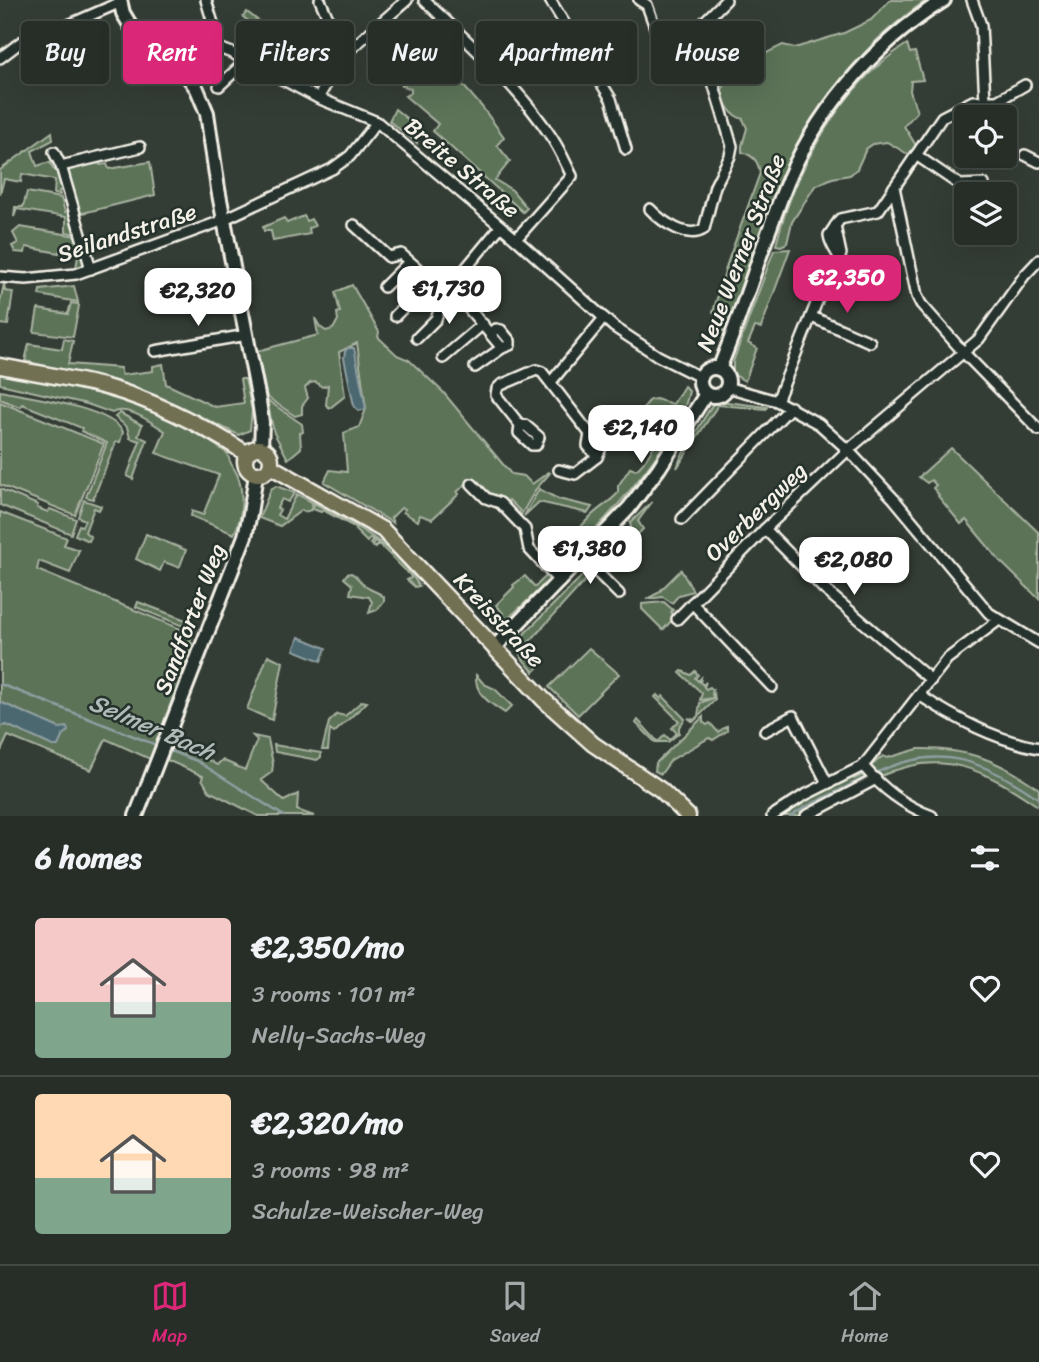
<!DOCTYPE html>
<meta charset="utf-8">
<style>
:root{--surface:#272e28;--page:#333a34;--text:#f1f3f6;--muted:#a4a8a8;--line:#434a45;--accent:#db2777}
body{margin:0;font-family:Sriracha,sans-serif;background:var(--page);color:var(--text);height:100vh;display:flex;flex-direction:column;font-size:26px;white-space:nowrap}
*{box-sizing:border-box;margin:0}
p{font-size:23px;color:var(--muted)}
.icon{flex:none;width:38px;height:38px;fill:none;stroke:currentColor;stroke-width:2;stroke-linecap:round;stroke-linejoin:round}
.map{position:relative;height:816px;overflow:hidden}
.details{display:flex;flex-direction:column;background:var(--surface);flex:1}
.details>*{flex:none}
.top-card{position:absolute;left:21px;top:21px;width:998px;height:63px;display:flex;gap:14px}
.fabs{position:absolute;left:954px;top:105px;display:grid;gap:14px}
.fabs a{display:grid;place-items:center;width:63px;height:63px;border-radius:7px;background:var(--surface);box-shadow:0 7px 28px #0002,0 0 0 2px var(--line);font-size:35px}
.price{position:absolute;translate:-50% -60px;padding:0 16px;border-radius:14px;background:#fff;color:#222;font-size:23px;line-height:46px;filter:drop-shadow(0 2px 4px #0008)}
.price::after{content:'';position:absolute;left:50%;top:42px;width:21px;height:16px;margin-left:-10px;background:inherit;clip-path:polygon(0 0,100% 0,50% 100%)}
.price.selected{background:var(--accent);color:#fff}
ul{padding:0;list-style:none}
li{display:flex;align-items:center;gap:21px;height:175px;padding:0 35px}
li+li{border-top:2px solid var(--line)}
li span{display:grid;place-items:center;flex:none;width:196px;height:140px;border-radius:7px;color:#555}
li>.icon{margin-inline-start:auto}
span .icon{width:84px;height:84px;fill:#fffc;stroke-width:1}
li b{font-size:30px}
h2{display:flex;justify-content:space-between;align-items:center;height:84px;padding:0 35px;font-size:30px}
.chip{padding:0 24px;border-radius:7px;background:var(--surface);box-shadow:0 7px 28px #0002,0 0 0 2px var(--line);font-size:24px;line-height:63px}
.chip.selected{background:var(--accent);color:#fff}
.menu{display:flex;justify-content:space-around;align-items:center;height:98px;border-top:2px solid var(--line);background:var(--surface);font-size:19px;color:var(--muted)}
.menu a{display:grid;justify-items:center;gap:4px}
.menu .selected{color:var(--accent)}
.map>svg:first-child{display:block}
</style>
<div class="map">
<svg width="1039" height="816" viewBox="0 0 1039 816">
<rect width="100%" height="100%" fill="#343d35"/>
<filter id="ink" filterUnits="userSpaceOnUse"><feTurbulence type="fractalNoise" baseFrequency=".0143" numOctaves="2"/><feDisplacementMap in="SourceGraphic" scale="14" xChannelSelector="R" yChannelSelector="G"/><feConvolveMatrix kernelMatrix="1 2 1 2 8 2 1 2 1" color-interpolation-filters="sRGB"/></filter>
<g filter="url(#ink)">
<!-- green -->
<g fill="#5c7358" stroke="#a8b2a0" stroke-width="2">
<path d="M 890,0 L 926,0 C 908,14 889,28 873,44 C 795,124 763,228 725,331 L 722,331 L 724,316 L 713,312 L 728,261 L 760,173 C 758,161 754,156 742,152 L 742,146 L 747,128 L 743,119 C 730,115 726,105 720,93 C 732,69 760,56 783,45 L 795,48 L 844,33 L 871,20 Z"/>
<polygon points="247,12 282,39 272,45 265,42 269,36 243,17"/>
<path d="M 413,37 L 445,70 L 448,68 L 482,107 L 504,137 L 497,145 L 510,161 L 495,180 L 512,190 L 527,208 L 523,212 L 433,131 L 438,124 L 405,96 L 411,93 L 411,89 L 402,86 L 397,78 L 405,84 L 419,74 L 422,76 L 434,67 L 427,55 C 408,51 403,72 389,78 L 387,75 L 381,80 L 371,73 Z"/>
<path d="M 907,44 L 910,53 L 915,52 L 923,80 L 911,81 L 910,91 L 917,112 L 904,126 L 917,147 L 911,156 L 887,142 L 873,144 L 866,149 L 857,169 L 850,175 L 832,178 L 815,186 L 792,222 L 787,243 L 781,246 L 776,245 C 794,171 841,85 907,44 Z"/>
<polygon points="395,109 416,126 417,143 389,121"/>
<polygon points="52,132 53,140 32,151 37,166 50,162 53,169 58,172 63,190 59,191 60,195 54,194 55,180 22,174 21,182 4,179 0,194 0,170"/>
<polygon points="98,159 100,165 107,164 109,169 150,162 155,195 79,214 66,170 69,166"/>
<polygon points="27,192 61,198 65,212 70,211 77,234 66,232 66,217 17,209 14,217 15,207 23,207"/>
<polygon points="304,216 307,221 311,219 315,226 309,228 310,234 273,241 271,231 264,231 263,227 284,218 287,223"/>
<polygon points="20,227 77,236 86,263 84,266 76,268 78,256 77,252 60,249 59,253 26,247 25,253 15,252 12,246 18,243 13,233"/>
<polygon points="790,249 761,328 755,327 748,343 757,348 745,381 733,374 733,362 774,250"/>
<polygon points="4,284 5,291 13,292 8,325 0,324 0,302"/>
<path d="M 352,285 L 379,332 L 378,337 L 397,355 L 409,360 L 443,392 L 511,474 L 524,476 L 532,484 L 549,472 L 550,473 L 536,489 L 521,515 L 517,517 L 520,511 L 509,500 L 505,504 C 492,492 483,492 472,479 L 457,492 L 459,494 L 432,519 L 420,515 L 418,521 L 403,512 L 405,509 L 401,508 L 391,518 L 393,523 L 324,482 L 330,470 L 347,472 L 344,433 L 359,427 L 366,409 L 357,343 L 339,352 L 345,396 L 330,408 L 326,405 L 328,385 L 322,387 L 316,382 L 310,383 L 305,388 L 308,398 L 302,406 L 302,414 L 295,416 L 267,397 L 257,351 L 318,335 L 315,318 L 320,327 L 326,331 L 333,329 L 338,320 L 337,313 L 340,312 L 335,292 Z"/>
<polygon points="74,286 78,302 39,295 40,290"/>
<polygon points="71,303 78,304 79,306 73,337 34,332 38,309 68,314"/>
<polygon points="64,339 73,341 68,364 120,368 122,375 153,371 153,366 163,364 166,384 215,407 244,403 240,379 245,379 252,410 250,430 239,435 163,399 123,384 25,361 29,344 62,349"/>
<path d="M 0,372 C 82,388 159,403 228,454 C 229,463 233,466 237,474 C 244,490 243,518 234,534 L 191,516 L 192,511 L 203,515 L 219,475 L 156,453 L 165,431 C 152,423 127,404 112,413 L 87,404 L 0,384 Z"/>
<path d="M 684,386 L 689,391 C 682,434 620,504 589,536 C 578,547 565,556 555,569 L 547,564 C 562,547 577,530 593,514 C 602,506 610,502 618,493 L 618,486 L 630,468 L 636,470 C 649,460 656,441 662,427 L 643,408 L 650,400 L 656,399 L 673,404 Z"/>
<path d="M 0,391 C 28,397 110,407 123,432 L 120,442 L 116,442 L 93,499 L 86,497 L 107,443 L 81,431 L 82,428 L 22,404 L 20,407 L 0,399 Z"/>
<polygon points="267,400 302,424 303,432 300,433 301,448 288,459 274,433"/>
<polygon points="719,401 767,407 766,409 718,405 677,468 681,457 712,405"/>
<polygon points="0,402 104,444 75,515 0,485"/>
<polygon points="120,413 142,425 138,436 147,440 133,479 127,476 140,441 130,438 127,427 115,417"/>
<polygon points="951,448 1039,533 1039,599 999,560 966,520 961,524 938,496 939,495 933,488 936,485 931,480 927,483 919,477"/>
<polygon points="276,486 295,493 288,502 282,499 277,508 280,510 277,515 284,519 297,494 312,502 311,510 304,512 302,510 280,526 259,518 271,489"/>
<polygon points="0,489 38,505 37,508 48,512 50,509 76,519 71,534 0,505"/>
<polygon points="539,489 558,499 592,507 588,513 539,502 524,516"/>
<polygon points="84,500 101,506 99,510 94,508 85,532 91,537 89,541 75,535 79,525 82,526 85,520 78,517"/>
<polygon points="652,502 638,521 643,529 608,566 600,559 619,537 622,537 631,527 630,523"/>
<path d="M 314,503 C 353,524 396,545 419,586 L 415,587 L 407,580 L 411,578 L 410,575 L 379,544 L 376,548 L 374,547 L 378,543 L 375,541 L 372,546 L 370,544 L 373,540 L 370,538 L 367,542 L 355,530 L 356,528 L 323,510 L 321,512 L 313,509 Z"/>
<polygon points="0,512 67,538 64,545 79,550 70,573 39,561 37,570 193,634 190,642 193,644 150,759 106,739 91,770 8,736 0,753 0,726 7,725 53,746 59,728 0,702"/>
<polygon points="146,534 186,550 180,566 178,567 164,562 160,571 136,559"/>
<polygon points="681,570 693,591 679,595 672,603 663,597 647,599 658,593"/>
<path d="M 587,571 L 592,573 L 522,650 L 538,668 L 534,672 C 520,656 512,652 525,633 Z"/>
<path d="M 351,573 C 358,576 358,580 364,585 C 370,591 378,591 384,597 L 384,601 L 377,610 L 369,613 L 372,602 L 369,597 L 350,594 L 352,585 L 344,578 L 347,574 Z"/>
<polygon points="548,574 549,581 503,623 496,626 504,614 496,605 514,587 513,585 525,576 535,587"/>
<polygon points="138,602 191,622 186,627 136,607"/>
<polygon points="664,602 673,610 671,612 675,617 663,630 642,609 642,604"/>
<polygon points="589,648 619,674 578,715 549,687"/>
<polygon points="268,655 283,662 272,720 247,709"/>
<polygon points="682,671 691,675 695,671 698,675 695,678 698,681 701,678 700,682 703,685 706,682 704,687 706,689 710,687 713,690 712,694 713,697 714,693 715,700 694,721 692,721 688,718 694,720 698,716 700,703 713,698 700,700 702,693 680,673"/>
<path d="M 476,675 L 484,684 L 495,689 L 512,706 L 505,713 C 491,704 474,694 476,675 Z"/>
<polygon points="657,695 661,699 663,696 685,719 679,727 679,733 668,742 655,742 636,723 638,720 658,742 665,735 670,740 677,733 672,728 679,721 655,697"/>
<polygon points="362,701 367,702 334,733 330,730 328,750 322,750 329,722 337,714 345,716"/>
<polygon points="703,717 703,722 707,725 710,723 718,732 727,726 727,731 713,740 709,738 671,760 661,774 655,771 656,763"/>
<polygon points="253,736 268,739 273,764 272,772 261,780 284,801 298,794 297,810 314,816 258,816 209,791 202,779 203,776 167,760 175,741 217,765 222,760 245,770 257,740"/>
<polygon points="274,745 321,753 321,757 317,760 275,752"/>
<path d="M 918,749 C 967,748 999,760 1039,789 L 1039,807 C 988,771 942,747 881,776 L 871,766 L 883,756 L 887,758 Z"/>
<polygon points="863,775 868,779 801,816 781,816 803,801 852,776 854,779"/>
</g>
<!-- water -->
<g fill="#4b6871" stroke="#8f9fa1" stroke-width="2">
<polygon points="348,348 354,348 355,352 366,409 359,411 354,406 344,358 345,351"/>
<polygon points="299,637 326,648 321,661 294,650"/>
<polygon points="0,702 59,728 67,727 68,731 63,735 58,746 53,746 7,725 0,726"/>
</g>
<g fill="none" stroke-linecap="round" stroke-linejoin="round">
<!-- stream -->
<g stroke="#8f9fa1" stroke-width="2.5">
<polyline points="0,684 159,746"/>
<polyline points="165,749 197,761 284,816"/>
<path d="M 874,774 C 938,742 984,760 1039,799"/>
<polyline points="791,816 805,807 868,776"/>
</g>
<!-- street casing -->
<g stroke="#f4f1e8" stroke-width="14">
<g id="street">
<polyline points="206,0 215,30 216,47"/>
<polyline points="320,0 344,55"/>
<path d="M 424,0 C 467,41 520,88 552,138 C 560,150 566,164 572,176 L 516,239"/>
<polyline points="550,0 611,99 626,149"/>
<polyline points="639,0 647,5 658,36 686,40"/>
<polyline points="686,40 726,0"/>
<polyline points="171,56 182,50 216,47 232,53 318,98 377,122 516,239 614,327 658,356 700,377"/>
<polyline points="0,58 21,42 57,30 121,2"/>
<polyline points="219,86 246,61"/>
<polyline points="318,98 344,55 407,0"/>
<polyline points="985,101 997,101 1025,85"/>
<polyline points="54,152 61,166 91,269"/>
<polyline points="916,155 960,185 984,184"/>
<polyline points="1025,155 1039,162"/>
<polyline points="61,166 140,147"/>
<polyline points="894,187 917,296 921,304 964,353 1039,430"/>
<path d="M 650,209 C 662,222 688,240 704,229 L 715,186 L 730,156 L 732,146 L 712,79 L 697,71 L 686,40"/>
<polyline points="354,225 389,257 401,254 441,289 458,296 502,348 475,367"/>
<polyline points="835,226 841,254"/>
<polyline points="0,277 26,279 76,274 216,223 332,169 350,156 377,122"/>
<polyline points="384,287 409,262"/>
<polyline points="395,316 430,280"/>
<polyline points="812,317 870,342"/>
<polyline points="490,333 496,329 501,330 510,341 510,345 502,348"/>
<polyline points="417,338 436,319 447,291 500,227"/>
<polyline points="155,351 247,335"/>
<polyline points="443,358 483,324"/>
<polyline points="551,382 604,318"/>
<polyline points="727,387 777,401 819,424 848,450 894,499 989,613 1039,643"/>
<path d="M 777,401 L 822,289 L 844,269 C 841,255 831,249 829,235 L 840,219 L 878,211 L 942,117 L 973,101 L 985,101 L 981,25 L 972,0"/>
<polyline points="520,425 525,425 539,437 536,445 532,445 519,433 520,425 496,395 497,389 501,385 536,370 542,372 601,448 597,457 575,474 559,470"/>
<polyline points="590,434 588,446 597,457"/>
<polyline points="472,484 486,498 500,503 525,529 529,549 560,582"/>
<polyline points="682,519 791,407"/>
<polyline points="765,529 824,589 931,680"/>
<polyline points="583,558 619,594"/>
<polyline points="692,603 772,687"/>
<polyline points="677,619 765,529 848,450 979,339 1024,276 1039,260"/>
<path d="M 919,695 C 956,719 995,740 1039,748"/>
<polyline points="765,731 793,716 827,783"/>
<path d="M 863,766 C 883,789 903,805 932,816"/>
<polyline points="772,816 803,796 863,766 947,659 999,620"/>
<polyline points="806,816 876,779"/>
</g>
</g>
<!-- secondary casing -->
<g stroke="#f4f1e8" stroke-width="18">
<g id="secondary">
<polyline points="120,0 123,13 132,28 175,59 197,89 207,113 218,189 259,401 262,422 261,448"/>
<circle cx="714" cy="382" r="14"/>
<path d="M 719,369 C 743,311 760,251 783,193 C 813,114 872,45 944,0"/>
<polyline points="494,648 629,508 659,468 706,394"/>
<polyline points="136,816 245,536 250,514 256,474"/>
</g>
</g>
<!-- primary casing -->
<g stroke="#f4f1e8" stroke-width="19">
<g id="primary">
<path d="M 0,366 C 35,373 71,378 106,387 C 156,401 202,425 246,453"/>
<circle cx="258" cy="461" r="13"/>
<polyline points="270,466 383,530 544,700 593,744 661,790 688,816"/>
</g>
</g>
<!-- street -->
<use href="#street" stroke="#26332d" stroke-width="9"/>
<!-- secondary -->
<use href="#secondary" stroke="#26332d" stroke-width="12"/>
<!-- primary -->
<use href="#primary" stroke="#716f52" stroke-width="14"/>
</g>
</g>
<g text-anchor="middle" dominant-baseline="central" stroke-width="5" stroke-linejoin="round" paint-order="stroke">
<!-- street labels -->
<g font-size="23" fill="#f4f1e8" stroke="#26332d">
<text transform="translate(462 168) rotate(40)">Breite Straße</text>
<text transform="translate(127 233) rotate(-18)">Seilandstraße</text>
<text transform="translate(741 253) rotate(-69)">Neue Werner Straße</text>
<text transform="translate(756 512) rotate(-44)">Overbergweg</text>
<text transform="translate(190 619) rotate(-69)">Sandforter Weg</text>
<text transform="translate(499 620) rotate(47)">Kreisstraße</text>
</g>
<!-- water labels -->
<g font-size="24" font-style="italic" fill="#b0bab8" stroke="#26332d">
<text transform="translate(152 727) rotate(23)">Selmer Bach</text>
</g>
</g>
</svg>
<div class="fabs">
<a><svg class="icon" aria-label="locate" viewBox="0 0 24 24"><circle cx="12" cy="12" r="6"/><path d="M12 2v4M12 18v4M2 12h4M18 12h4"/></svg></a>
<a><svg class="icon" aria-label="layers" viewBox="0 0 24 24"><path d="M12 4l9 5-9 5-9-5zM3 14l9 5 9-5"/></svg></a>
</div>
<b class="price selected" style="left:847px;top:315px">€2,350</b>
<b class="price" style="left:449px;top:326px">€1,730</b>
<b class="price" style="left:198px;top:328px">€2,320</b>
<b class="price" style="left:641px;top:465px">€2,140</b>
<b class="price" style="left:590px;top:586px">€1,380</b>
<b class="price" style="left:854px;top:597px">€2,080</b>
<div class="top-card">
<a class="chip">Buy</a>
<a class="chip selected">Rent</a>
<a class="chip">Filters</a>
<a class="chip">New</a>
<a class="chip">Apartment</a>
<a class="chip">House</a>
</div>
</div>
<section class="details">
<h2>6 homes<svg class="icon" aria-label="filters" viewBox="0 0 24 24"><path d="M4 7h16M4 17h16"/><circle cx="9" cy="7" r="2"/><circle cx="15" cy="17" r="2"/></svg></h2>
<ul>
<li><span style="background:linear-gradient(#f6c9c9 60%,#7fa58c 0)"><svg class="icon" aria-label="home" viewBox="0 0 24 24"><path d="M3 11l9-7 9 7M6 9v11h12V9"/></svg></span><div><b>€2,350/mo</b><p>3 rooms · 101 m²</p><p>Nelly-Sachs-Weg</p></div><svg class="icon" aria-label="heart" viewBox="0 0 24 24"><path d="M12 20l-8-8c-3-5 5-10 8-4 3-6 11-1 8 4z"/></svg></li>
<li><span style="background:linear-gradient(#ffd9b3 60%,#7fa58c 0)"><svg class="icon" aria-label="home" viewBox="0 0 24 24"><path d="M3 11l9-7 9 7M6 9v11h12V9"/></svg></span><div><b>€2,320/mo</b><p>3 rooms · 98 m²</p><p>Schulze-Weischer-Weg</p></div><svg class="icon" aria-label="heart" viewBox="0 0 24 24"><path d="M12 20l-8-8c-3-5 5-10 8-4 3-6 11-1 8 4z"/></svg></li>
</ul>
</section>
<nav class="menu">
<a class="selected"><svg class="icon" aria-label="map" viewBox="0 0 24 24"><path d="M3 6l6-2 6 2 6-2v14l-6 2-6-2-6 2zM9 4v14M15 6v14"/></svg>Map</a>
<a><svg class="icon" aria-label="saved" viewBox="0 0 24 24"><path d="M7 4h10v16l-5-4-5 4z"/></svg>Saved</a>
<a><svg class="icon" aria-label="home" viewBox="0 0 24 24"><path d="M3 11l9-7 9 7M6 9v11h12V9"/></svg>Home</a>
</nav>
